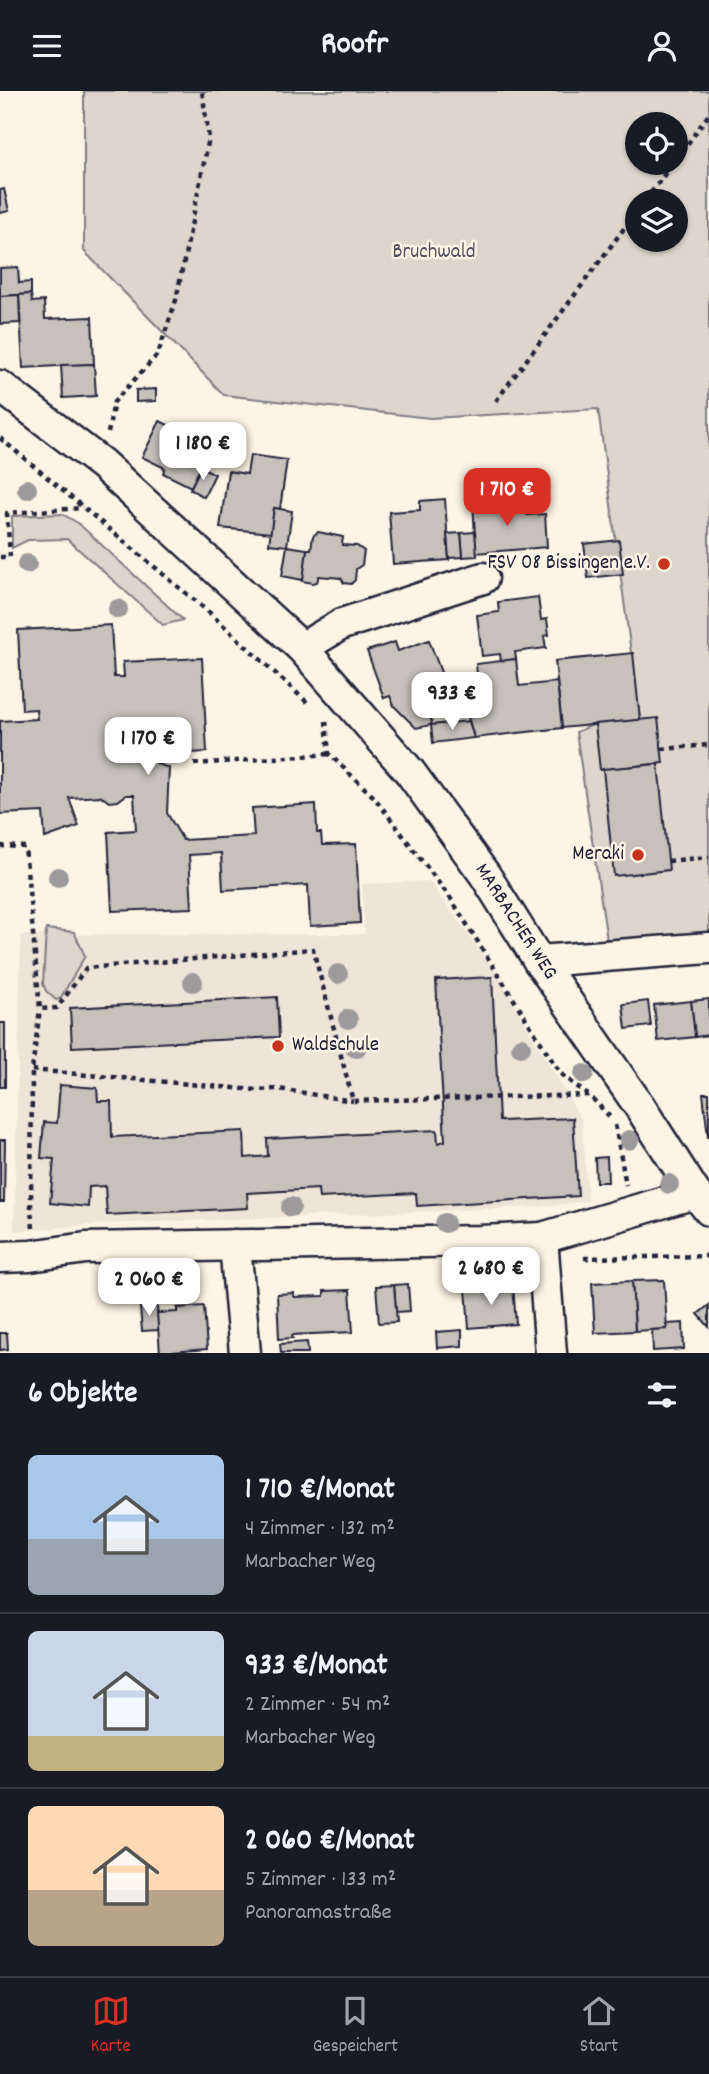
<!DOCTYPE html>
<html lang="de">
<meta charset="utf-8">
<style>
:root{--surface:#171b24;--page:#242831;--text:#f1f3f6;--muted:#9ea1a6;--line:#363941;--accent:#d93025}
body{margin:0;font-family:Dekko,sans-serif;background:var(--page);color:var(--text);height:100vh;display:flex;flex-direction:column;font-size:26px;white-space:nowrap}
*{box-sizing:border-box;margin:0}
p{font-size:23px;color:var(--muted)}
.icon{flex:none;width:38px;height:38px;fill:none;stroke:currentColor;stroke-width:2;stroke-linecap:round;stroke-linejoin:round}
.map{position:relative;height:1262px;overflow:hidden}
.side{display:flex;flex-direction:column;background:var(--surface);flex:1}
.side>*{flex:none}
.tools{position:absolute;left:625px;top:21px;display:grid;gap:14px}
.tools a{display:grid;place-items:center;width:63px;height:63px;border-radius:50%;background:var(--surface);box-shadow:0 2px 5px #0004;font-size:35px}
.price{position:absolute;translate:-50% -60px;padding:0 16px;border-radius:14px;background:#fff;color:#222;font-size:23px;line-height:46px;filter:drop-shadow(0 2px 4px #0008)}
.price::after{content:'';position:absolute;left:50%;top:42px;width:21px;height:16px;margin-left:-10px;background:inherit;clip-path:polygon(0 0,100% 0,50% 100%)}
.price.active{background:var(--accent);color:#fff}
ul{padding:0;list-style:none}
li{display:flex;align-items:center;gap:21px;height:175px;padding:0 28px}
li+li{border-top:2px solid var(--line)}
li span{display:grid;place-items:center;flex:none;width:196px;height:140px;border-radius:10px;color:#555}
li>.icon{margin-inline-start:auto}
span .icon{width:84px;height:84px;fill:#fffc;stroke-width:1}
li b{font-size:30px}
h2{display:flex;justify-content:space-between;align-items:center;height:84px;padding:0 28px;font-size:30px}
header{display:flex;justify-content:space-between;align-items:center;height:91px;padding:0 28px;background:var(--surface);font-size:32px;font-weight:700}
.menu{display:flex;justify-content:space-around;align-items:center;height:98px;border-top:2px solid var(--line);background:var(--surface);font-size:19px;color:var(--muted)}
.menu a{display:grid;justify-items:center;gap:4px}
.menu .active{color:var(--accent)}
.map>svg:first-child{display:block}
</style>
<header><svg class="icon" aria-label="menu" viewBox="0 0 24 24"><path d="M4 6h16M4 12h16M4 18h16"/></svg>Roofr<svg class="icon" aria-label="person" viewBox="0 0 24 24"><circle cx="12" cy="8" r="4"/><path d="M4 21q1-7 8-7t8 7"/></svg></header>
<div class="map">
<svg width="709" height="1262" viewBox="0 0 709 1262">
<rect width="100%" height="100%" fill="#fcf5e5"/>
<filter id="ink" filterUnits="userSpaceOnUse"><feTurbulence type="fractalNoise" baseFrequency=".0143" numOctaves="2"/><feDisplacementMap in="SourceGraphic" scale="14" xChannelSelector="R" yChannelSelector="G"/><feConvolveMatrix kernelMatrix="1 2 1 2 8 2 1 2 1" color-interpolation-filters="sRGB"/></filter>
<g filter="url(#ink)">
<!-- built -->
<polygon fill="#ece5d8" points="429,790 495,880 582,1030 588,1110 536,1116 103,1133 14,1140 21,844 365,843 362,793"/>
<!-- green -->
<g fill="#dcd6cc" stroke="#7f7c84" stroke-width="2" fill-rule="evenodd">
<path d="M 84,0 L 709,0 L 709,849 L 608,856 L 576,641 L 595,633 L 640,628 L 598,318 L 430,327 L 224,304 L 84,160 ZM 637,33 L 676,33 L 676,72 L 637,72 ZM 637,110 L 676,110 L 676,149 L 637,149 Z"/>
<polygon points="62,423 78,432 183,529 163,534 67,448 28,449 12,457 12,425"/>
<polygon points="46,838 74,841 85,865 60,908 56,909 46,900 43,893"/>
</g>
<!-- building -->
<g fill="#c6c1bb" stroke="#22223b" stroke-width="2">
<polygon points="4,98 9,120 0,122 0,99"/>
<polygon points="18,176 19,192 31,191 31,203 0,205 0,177"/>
<polygon points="31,203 32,211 44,210 45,228 92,226 94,273 23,277 19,204"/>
<polygon points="19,204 20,232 0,233 0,205"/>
<polygon points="94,273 96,305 63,307 61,274"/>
<polygon points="156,298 156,310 136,311 136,299"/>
<polygon points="160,330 192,346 195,341 214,350 191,396 163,382 165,377 142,366"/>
<polygon points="250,364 287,369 280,418 274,417 271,442 220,437 228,380 247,383"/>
<polygon points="201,376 215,383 204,406 190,398"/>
<polygon points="445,408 449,469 393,473 389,421 420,419 420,410"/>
<polygon points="491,409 491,416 526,413 527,424 545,423 547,456 476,462 473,410"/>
<polygon points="274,417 292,420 287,455 269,453"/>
<polygon points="318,441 343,446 342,454 357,455 364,460 362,474 356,478 355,489 351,493 344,492 341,487 319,485 317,491 313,492 302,490 307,458 311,458 313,445"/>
<polygon points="475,441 477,465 463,466 461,442"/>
<polygon points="461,442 463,466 449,467 447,443"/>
<polygon points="619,449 623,483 588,487 584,453"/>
<polygon points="287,455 307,458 303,489 282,485"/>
<polygon points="538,506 541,529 547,528 549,544 544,545 546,557 515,561 516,568 501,570 500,563 482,565 477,524 499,521 498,511"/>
<polygon points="111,534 114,586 124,586 123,571 202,567 207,661 156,664 157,673 169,677 167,722 183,749 254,745 252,717 316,713 317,742 321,742 322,754 356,753 360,832 310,835 308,794 223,799 221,762 189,764 192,817 112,820 108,741 136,739 134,704 126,704 118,710 109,711 101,705 69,707 79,735 45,747 43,721 0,723 0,630 37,628 36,618 22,619 18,539"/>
<polygon points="429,549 446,595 414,606 432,630 431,634 416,637 394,615 390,605 384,607 367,560 395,551 398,560"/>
<polygon points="633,562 640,629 562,637 555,570"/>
<polygon points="516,568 519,595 557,591 562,637 474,647 462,605 479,603 476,573"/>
<polygon points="658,627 663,672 600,679 595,633"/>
<polygon points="469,630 474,647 433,652 431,634"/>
<polygon points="658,673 669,779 614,785 603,678"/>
<polygon points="492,886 499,1030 573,1027 578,1105 417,1115 416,1102 319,1107 318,1098 247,1102 248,1117 107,1124 105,1095 89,1096 88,1116 50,1112 54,1068 41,1067 44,1031 57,1032 60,994 97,997 98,1010 111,1010 112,1046 244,1040 245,1067 268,1065 267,1048 437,1039 438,1052 445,1050 436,889"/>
<polygon points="277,906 279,946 72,956 70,917"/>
<polygon points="709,908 709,944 695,946 691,910"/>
<polygon points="648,910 651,935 626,938 623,913"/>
<polygon points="691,910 695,946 658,950 654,914"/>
<rect x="0" y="932" width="5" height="64"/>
<polygon points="703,1002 709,1002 709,1046 708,1046"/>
<polygon points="0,1049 5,1049 4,1111 0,1111"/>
<polygon points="607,1066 608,1091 596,1091 595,1067"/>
<polygon points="664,1189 667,1238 635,1240 632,1190"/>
<polygon points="632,1190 635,1240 595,1242 592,1192"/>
<polygon points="408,1193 410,1220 396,1221 394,1194"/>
<polygon points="394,1194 397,1231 379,1232 376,1195"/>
<polygon points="513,1194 516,1233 469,1237 466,1198"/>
<polygon points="350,1199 353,1241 292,1244 293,1247 279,1248 277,1203 294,1202 294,1206 324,1205 324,1200"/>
<polygon points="709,1214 709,1236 698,1223"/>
<polygon points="157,1215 159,1239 142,1240 140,1216"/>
<polygon points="204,1215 207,1258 160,1262 157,1222 177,1221 177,1217"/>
<polygon points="683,1232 684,1258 653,1260 652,1239 667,1238 666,1233"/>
<polygon points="462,1239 462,1255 437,1257 436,1241"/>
<polygon points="0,1242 7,1242 8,1258 0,1259"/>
<polygon points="307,1251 308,1262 281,1262 280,1253"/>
</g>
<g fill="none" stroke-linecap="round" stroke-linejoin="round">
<!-- minor casing -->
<g stroke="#22223b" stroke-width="35">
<g id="minor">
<polyline points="0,295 102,373 302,557 410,681 485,784 539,870 640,1016 695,1102 709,1119"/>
<polyline points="302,557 342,533 483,487"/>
<polyline points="539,870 709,857"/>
<polyline points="542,1147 551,1262"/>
<polyline points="235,1154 245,1262"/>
<polyline points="0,1166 30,1165 86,1157 480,1150 542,1147 695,1102"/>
</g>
</g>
<!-- path -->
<g stroke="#22223b" stroke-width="4.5" stroke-dasharray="5 5" stroke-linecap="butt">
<polyline points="676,69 709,23"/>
<polyline points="645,110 673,72"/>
<polyline points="496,310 637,120"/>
<polyline points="108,342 114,311 158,263 176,209 209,47 202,0"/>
<polyline points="0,347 211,523 310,614"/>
<polyline points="0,466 10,466 7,422 83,417"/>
<polyline points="326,630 329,663 374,706 451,808 560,982 588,1004"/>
<polyline points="662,658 709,654"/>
<polyline points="194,673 329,663"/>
<polyline points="0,755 25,756 40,918 57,917 86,877 313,858 353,1010 589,1004 611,1027"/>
<polyline points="668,770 709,766"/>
<polyline points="32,979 256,999 279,998 353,1010"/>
<polyline points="615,1034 626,1094"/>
<polyline points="33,1137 31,1119 32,979 40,918"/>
<polyline points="584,1167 709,1165"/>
</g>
<!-- minor -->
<use href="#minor" stroke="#fcf5e5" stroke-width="30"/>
</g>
<!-- trees -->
<g fill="#9d9a9b">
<circle cx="27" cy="398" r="10"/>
<circle cx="27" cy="473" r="10"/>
<circle cx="118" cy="518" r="10"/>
<circle cx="58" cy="786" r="10"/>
<circle cx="338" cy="883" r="10"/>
<circle cx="193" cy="891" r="10"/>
<circle cx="348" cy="928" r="10"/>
<circle cx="521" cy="956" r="10"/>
<circle cx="356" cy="957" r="10"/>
<circle cx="584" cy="983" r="10"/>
<circle cx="629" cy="1049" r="10"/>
<circle cx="669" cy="1093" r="10"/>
<circle cx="291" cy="1116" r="10"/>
<circle cx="445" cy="1132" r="10"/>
</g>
</g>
<!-- markers -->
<g fill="#c8321e" stroke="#fcf5e5" stroke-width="2.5">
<circle cx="664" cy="473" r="7"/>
<circle cx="638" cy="764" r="7"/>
<circle cx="278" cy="955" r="7"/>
</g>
<g text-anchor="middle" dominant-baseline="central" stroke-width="5" stroke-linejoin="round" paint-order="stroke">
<!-- park labels -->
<g font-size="21" fill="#504f5f" stroke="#fcf5e5">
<text x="434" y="162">Bruchwald</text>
</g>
<!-- poi labels -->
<g font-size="21" fill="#22223b" stroke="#fcf5e5" text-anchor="end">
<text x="650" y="473">FSV 08 Bissingen e.V.</text>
<text x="624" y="764">Meraki</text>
<text x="292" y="955" text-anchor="start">Waldschule</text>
</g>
<!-- street labels -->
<g font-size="21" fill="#22223b" stroke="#fcf5e5">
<text transform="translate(515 831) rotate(57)">MARBACHER WEG</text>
</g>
</g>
</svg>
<div class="tools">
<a><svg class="icon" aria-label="locate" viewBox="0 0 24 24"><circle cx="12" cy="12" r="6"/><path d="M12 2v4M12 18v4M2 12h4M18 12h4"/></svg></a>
<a><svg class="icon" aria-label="layers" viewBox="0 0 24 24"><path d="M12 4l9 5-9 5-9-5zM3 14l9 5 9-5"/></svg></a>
</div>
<b class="price" style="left:203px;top:391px">1 180 €</b>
<b class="price active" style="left:507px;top:437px">1 710 €</b>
<b class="price" style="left:452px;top:641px">933 €</b>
<b class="price" style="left:148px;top:686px">1 170 €</b>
<b class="price" style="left:491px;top:1216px">2 680 €</b>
<b class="price" style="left:149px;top:1227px">2 060 €</b>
</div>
<section class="side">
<h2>6 Objekte<svg class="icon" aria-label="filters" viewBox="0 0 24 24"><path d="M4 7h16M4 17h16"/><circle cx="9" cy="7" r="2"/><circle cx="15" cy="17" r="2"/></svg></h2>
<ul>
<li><span style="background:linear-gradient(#a9c7e8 60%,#9aa5b1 0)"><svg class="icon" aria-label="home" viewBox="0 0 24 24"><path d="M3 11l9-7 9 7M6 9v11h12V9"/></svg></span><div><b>1 710 €/Monat</b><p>4 Zimmer · 132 m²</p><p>Marbacher Weg</p></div></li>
<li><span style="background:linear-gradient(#c9d6e8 75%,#c2b280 0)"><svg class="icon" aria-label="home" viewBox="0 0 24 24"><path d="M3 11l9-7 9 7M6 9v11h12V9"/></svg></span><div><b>933 €/Monat</b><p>2 Zimmer · 54 m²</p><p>Marbacher Weg</p></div></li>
<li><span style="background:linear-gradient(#ffd9b3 60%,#b9a48a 0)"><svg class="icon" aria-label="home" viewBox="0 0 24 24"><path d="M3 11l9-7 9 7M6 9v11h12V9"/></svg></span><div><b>2 060 €/Monat</b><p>5 Zimmer · 133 m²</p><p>Panoramastraße</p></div></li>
</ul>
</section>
<nav class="menu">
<a class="active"><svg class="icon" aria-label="map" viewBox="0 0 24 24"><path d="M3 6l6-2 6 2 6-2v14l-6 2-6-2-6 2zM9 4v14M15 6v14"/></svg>Karte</a>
<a><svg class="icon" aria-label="saved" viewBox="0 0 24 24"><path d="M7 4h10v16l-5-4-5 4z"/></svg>Gespeichert</a>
<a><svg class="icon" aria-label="home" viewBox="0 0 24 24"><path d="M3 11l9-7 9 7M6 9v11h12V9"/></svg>Start</a>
</nav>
